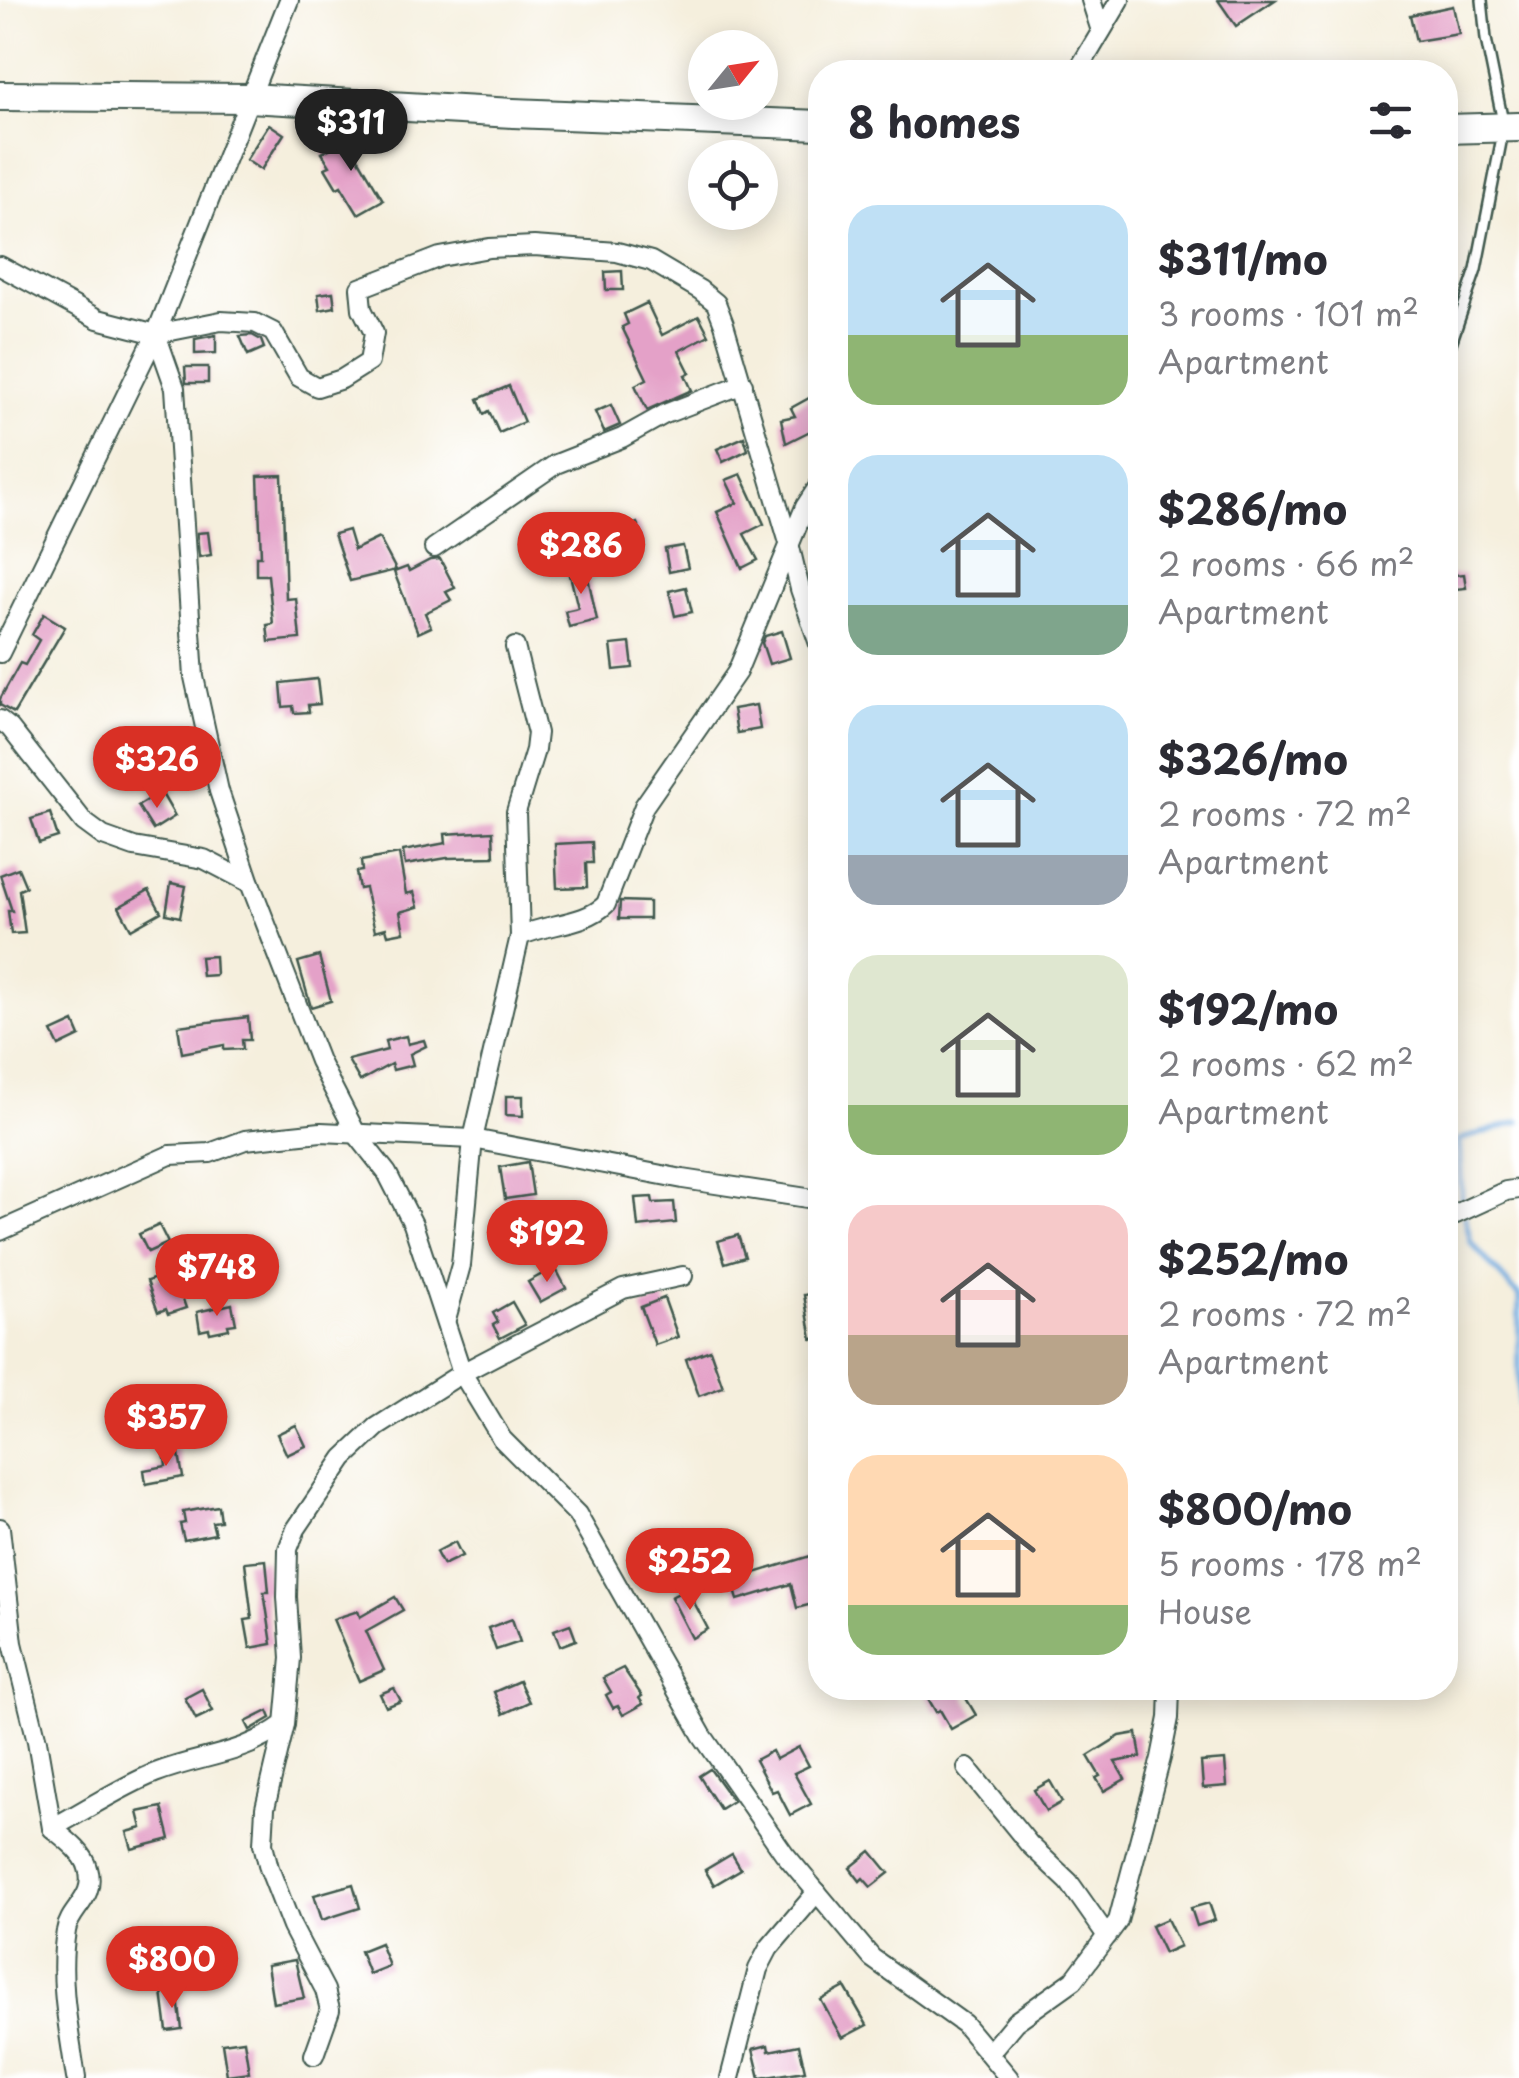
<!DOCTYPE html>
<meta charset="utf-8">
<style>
:root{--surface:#fff;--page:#f2f2f3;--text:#2b2b33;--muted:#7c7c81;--accent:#d93025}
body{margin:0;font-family:"Playpen Sans",sans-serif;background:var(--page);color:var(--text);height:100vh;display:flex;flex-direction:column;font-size:38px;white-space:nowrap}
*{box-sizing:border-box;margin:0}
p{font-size:32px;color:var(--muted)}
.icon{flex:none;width:55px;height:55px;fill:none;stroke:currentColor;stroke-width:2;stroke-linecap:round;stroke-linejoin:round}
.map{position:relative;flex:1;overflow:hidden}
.drawer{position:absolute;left:808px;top:60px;width:650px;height:1640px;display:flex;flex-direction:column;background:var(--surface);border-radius:40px;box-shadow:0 5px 25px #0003}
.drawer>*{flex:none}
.needle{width:65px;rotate:60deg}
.buttons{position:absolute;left:688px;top:30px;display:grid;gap:20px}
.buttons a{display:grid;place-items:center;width:90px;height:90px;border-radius:50%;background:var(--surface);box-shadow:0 5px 25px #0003;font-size:50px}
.price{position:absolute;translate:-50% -85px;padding:0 22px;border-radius:35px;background:var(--accent);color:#fff;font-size:32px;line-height:65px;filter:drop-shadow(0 2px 5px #0008)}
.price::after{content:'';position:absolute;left:50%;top:60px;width:30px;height:22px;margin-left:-15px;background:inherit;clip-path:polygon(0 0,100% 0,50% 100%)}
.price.current{background:#222;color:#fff}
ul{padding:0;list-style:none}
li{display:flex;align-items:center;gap:30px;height:250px;padding:0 40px}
li span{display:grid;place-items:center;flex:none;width:280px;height:200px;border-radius:30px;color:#555}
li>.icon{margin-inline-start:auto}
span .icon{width:120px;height:120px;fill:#fffc;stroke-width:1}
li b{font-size:42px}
h2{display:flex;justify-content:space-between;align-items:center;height:120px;padding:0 40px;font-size:42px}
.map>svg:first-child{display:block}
</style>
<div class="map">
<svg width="1519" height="2078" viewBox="0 0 1519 2078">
<rect width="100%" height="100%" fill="#fff"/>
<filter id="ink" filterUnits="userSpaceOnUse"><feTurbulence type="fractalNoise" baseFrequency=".01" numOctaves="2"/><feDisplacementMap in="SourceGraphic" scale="20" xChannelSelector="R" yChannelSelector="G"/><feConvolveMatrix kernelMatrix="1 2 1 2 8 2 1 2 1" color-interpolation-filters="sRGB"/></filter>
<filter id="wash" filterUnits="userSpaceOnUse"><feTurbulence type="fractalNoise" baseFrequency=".0048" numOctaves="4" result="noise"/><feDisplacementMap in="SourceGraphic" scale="40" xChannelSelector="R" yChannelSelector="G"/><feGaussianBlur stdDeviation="2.25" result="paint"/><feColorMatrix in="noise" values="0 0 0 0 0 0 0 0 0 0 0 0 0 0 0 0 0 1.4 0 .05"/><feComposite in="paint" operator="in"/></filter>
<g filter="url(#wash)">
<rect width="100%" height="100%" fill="#f5efdd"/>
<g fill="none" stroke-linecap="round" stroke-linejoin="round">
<!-- stream -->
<g stroke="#6eaadf" stroke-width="5">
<polyline points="1462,1206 1459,1140 1519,1122"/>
<polyline points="1465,1217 1471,1243 1519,1296 1519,1404"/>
</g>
</g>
<g id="blocks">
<!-- building -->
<g fill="#e4a1c8">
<polygon points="1218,0 1275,0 1236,26"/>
<polygon points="1453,6 1459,34 1416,41 1410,15"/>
<polygon points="269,124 284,134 261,170 246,160"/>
<polygon points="343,132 383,200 358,214 341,186 337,188 325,168 330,166 322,153 331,148 327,142"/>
<polygon points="622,271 623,290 606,290 605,272"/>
<polygon points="333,292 335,307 320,310 318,294"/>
<polygon points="647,303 662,335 699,316 709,335 679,351 690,373 685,375 692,390 647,410 635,385 647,379 622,327 628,324 624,314"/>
<polygon points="216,335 216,353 195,354 195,339"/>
<polygon points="252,335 261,340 264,348 248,355 240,336"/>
<polygon points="185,367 208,367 208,383 186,383"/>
<polygon points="509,386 524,422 499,433 489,411 484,414 478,399"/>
<polygon points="811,397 820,415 820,426 786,443 781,419 795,416 791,408"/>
<polygon points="611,405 620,425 604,432 595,412"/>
<polygon points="744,437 748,450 723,462 717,449"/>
<polygon points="741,474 764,524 744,534 758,560 742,568 717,512 737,503 726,480"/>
<polygon points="282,475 286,599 296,598 300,639 269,642 267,625 273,624 268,575 256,575 256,556 261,556 258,476"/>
<polygon points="637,523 645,544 629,549 621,529"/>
<polygon points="348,530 354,550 379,538 396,570 350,581 334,534"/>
<polygon points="208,532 211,555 199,557 197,533"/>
<polygon points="683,546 688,568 669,572 665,549"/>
<polygon points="440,559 455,588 446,592 451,600 425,613 431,627 418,633 394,572 407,567 409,571 430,560"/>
<polygon points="585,563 597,620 569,627 565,611 578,608 568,567"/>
<polygon points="1464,574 1466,588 1445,590 1445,576"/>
<polygon points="686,587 692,612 675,616 669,591"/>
<polygon points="44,614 65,627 14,713 0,705 0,699 20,663 25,665 39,640 32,635"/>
<polygon points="782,631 790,658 769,664 762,643 765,636"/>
<polygon points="630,643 633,668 614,670 611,645"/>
<polygon points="317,679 320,704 308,705 309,712 294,713 293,706 283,707 281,683"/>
<polygon points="756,705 760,729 737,733 733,709"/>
<polygon points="172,748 183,751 193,781 179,786 169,757"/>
<polygon points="161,792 175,816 153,830 138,806"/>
<polygon points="50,813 58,837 39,843 31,819"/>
<polygon points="493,831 494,857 447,858 405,865 403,851 446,843 445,834"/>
<polygon points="592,842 593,863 586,863 587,887 557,888 555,844"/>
<polygon points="399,854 406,894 414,892 418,907 400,912 404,932 388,935 386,928 375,931 365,888 359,889 356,872 362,871 361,861"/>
<polygon points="18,868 26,887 19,890 25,933 11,934 8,911 12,911 0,875"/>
<polygon points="171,883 186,886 180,917 166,914"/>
<polygon points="149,890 161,912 131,929 119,907"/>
<polygon points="620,901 649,902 649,919 619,919"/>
<polygon points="215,956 216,975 202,976 200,957"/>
<polygon points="319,956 331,1001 311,1007 298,962"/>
<polygon points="248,1017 250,1040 242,1040 243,1049 224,1050 224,1045 182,1053 178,1026"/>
<polygon points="74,1022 80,1036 59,1046 52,1032"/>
<polygon points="406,1036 408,1044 424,1040 426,1046 410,1054 413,1065 393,1070 391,1064 360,1081 348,1060 387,1050 385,1041"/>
<polygon points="506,1096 523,1096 523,1116 506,1115"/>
<polygon points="528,1162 533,1195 505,1199 500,1167"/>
<polygon points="652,1197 653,1203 674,1202 676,1223 638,1227 635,1198"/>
<polygon points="159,1225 168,1243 148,1252 139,1234"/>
<polygon points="738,1235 745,1257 725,1263 718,1241"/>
<polygon points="555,1267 566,1288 540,1302 528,1282"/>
<polygon points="173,1272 186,1308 168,1314 166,1309 158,1312 147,1281"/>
<polygon points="820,1292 820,1338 812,1339 804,1295"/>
<polygon points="664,1298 678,1337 655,1345 641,1307"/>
<polygon points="512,1302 525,1325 500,1338 493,1325 498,1322 493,1313"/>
<polygon points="232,1304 236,1324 228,1325 229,1329 210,1333 209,1329 200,1331 197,1312"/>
<polygon points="710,1350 723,1387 699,1396 686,1359"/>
<polygon points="296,1425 306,1446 287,1455 277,1434"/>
<polygon points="178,1449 183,1477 146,1484 144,1470 166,1466 164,1452"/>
<polygon points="218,1506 220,1521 212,1522 215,1534 184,1540 180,1524 185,1523 183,1512"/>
<polygon points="455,1542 462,1556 443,1565 436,1552"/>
<polygon points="810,1556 820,1602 797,1608 791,1584 738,1600 732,1580"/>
<polygon points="266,1560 269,1592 264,1592 272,1644 250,1648 245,1620 252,1619 245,1562"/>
<polygon points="687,1589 708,1629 692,1638 671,1597"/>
<polygon points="395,1597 403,1610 366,1631 384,1670 359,1681 333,1619 358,1611 360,1617"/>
<polygon points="512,1619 520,1642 496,1650 488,1628"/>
<polygon points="570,1624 576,1640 560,1646 554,1630"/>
<polygon points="623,1668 642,1696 639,1698 643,1704 623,1715 618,1706 613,1708 606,1695 611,1692 603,1678"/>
<polygon points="519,1681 529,1702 503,1714 494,1692"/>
<polygon points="394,1688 401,1701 386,1707 380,1694"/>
<polygon points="939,1688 960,1688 976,1715 951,1729 940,1710 936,1712 926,1695"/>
<polygon points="202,1689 213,1711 196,1719 185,1698"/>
<polygon points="268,1711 271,1718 250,1730 246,1722"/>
<polygon points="1137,1733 1141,1757 1115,1762 1125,1779 1104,1791 1096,1778 1100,1776 1088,1756 1120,1736"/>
<polygon points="799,1747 809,1766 794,1773 811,1804 790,1815 777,1790 772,1792 755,1760 772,1751 776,1759"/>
<polygon points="1225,1760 1227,1786 1203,1788 1201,1762"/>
<polygon points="710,1769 733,1801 720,1809 699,1776"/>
<polygon points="1050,1781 1062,1802 1046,1811 1034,1790"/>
<polygon points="162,1807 170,1839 132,1849 127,1832 142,1828 138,1812"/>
<polygon points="871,1851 889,1873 871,1887 863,1878 860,1881 850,1868"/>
<polygon points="732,1854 741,1869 714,1885 705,1870"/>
<polygon points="353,1884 360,1908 322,1920 314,1895"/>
<polygon points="1209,1903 1215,1920 1197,1926 1191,1908"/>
<polygon points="1167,1919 1180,1946 1164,1953 1151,1926"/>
<polygon points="380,1943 389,1966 369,1974 360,1951"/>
<polygon points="295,1960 304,1998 273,2003 267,1965"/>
<polygon points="845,1987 867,2025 842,2038 821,2000"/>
<polygon points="177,1991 182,2029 167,2031 162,1992"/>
<polygon points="244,2040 249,2072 227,2075 222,2043"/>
<polygon points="768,2045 769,2051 799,2045 805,2071 760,2078 753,2049"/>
</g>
</g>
</g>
<g filter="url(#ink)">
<use href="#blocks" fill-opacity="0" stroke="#3f584d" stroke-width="2.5"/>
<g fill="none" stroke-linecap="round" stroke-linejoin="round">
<!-- lane casing -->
<g stroke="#3f584d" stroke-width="14">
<polyline id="lane" points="1445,361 1476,270 1504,127 1486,39 1482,0"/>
</g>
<!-- street casing -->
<g stroke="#3f584d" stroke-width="22">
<g id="street">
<polyline points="1091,0 1101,31"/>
<polyline points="1077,72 1120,0"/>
<polyline points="0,266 98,319 156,334 221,321 255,323 273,332 299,377 317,387 342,379 369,362 374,333 362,309 360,288 440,257 489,248 534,246 617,252 651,261 700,290 716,303 724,324 789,543 800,589 820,647"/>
<polyline points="156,334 175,388 194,677 219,791 250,883 319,1061 357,1135 387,1173 413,1224 462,1373 502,1439 577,1514 702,1735 784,1853 872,1958 964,2024 1009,2078"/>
<polyline points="434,548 556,464 622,438 665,414 743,384"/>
<polyline points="515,647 537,733 535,750 516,812 520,936"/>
<polyline points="0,653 156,334 289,0"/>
<polyline points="0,720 10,728 84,822 103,836 134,847 204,859 250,883"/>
<polyline points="1445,1219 1506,1191 1519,1189"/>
<polyline points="0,1231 170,1155 210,1153 245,1140 321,1132 473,1139 683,1179 820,1200"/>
<path d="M 446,1319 L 461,1265 L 473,1139 L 520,936 C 548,923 585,925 606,904 L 644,806 L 737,672 L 805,507 L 820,484"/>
<path d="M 0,1528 L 13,1643 L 37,1741 L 52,1828 C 64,1838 84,1852 88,1868 C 97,1898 69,1909 66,1931 C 58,1979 69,2031 76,2078"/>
<polyline points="285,1724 265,1808 263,1844 269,1868 292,1927 325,1990 330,2010 314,2055"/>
<polyline points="967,1768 1029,1844 1069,1882 1107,1936"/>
<path d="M 52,1828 C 86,1810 120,1787 155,1773 C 204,1754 240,1757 285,1724 L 291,1658 L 287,1597 L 288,1549 L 296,1529 L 344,1458 L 377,1427 L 462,1373 L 623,1289 L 683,1276"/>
<polyline points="990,2052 1015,2022 1074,1980 1118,1921 1161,1758 1169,1718 1170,1688"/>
<polyline points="730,2078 758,1969 769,1948 817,1892"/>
</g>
</g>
<!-- primary casing -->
<g stroke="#3f584d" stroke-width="32">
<g id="primary">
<polyline points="0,96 249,98 513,113 820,125"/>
<polyline points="1445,129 1519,127"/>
</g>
</g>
<!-- lane -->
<use href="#lane" stroke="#fff" stroke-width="9"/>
<!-- street -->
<use href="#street" stroke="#fff" stroke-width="18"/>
<!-- primary -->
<use href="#primary" stroke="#fff" stroke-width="28"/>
</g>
</g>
</svg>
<div class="buttons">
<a><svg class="needle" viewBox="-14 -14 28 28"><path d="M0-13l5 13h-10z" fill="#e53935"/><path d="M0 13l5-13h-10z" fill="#7c7c81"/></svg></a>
<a><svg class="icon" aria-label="locate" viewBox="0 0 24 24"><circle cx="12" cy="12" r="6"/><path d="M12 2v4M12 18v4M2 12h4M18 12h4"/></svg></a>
</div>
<b class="price current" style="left:351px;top:174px">$311</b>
<b class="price" style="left:581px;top:597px">$286</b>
<b class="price" style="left:157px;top:811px">$326</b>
<b class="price" style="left:547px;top:1285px">$192</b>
<b class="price" style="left:217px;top:1319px">$748</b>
<b class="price" style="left:166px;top:1469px">$357</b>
<b class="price" style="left:690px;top:1613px">$252</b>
<b class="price" style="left:172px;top:2011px">$800</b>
<section class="drawer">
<h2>8 homes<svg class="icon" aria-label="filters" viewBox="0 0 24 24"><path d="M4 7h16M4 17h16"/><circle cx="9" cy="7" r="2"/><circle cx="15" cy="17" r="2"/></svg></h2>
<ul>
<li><span style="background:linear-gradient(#bfe0f5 65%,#8fb573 0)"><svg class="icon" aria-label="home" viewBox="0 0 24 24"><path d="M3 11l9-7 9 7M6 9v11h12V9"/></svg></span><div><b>$311/mo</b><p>3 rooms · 101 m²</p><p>Apartment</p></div></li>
<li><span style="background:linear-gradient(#bfe0f5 75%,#7fa58c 0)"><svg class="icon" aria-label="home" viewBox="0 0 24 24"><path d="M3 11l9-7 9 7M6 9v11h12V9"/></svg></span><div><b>$286/mo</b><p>2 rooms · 66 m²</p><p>Apartment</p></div></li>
<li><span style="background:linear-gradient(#bfe0f5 75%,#9aa5b1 0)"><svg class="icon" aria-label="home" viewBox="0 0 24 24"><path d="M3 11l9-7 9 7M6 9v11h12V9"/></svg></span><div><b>$326/mo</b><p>2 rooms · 72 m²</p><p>Apartment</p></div></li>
<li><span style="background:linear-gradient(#dfe7d0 75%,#8fb573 0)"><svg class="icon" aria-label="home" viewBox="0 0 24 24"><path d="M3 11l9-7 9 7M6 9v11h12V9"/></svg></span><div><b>$192/mo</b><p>2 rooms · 62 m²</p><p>Apartment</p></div></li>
<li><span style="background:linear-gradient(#f6c9c9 65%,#b9a48a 0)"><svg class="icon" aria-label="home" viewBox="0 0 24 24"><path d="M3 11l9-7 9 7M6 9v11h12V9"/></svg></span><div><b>$252/mo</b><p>2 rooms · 72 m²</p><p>Apartment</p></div></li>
<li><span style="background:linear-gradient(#ffd9b3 75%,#8fb573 0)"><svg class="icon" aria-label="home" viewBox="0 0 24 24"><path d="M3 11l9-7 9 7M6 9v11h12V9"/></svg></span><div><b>$800/mo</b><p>5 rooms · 178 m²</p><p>House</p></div></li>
</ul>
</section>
</div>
